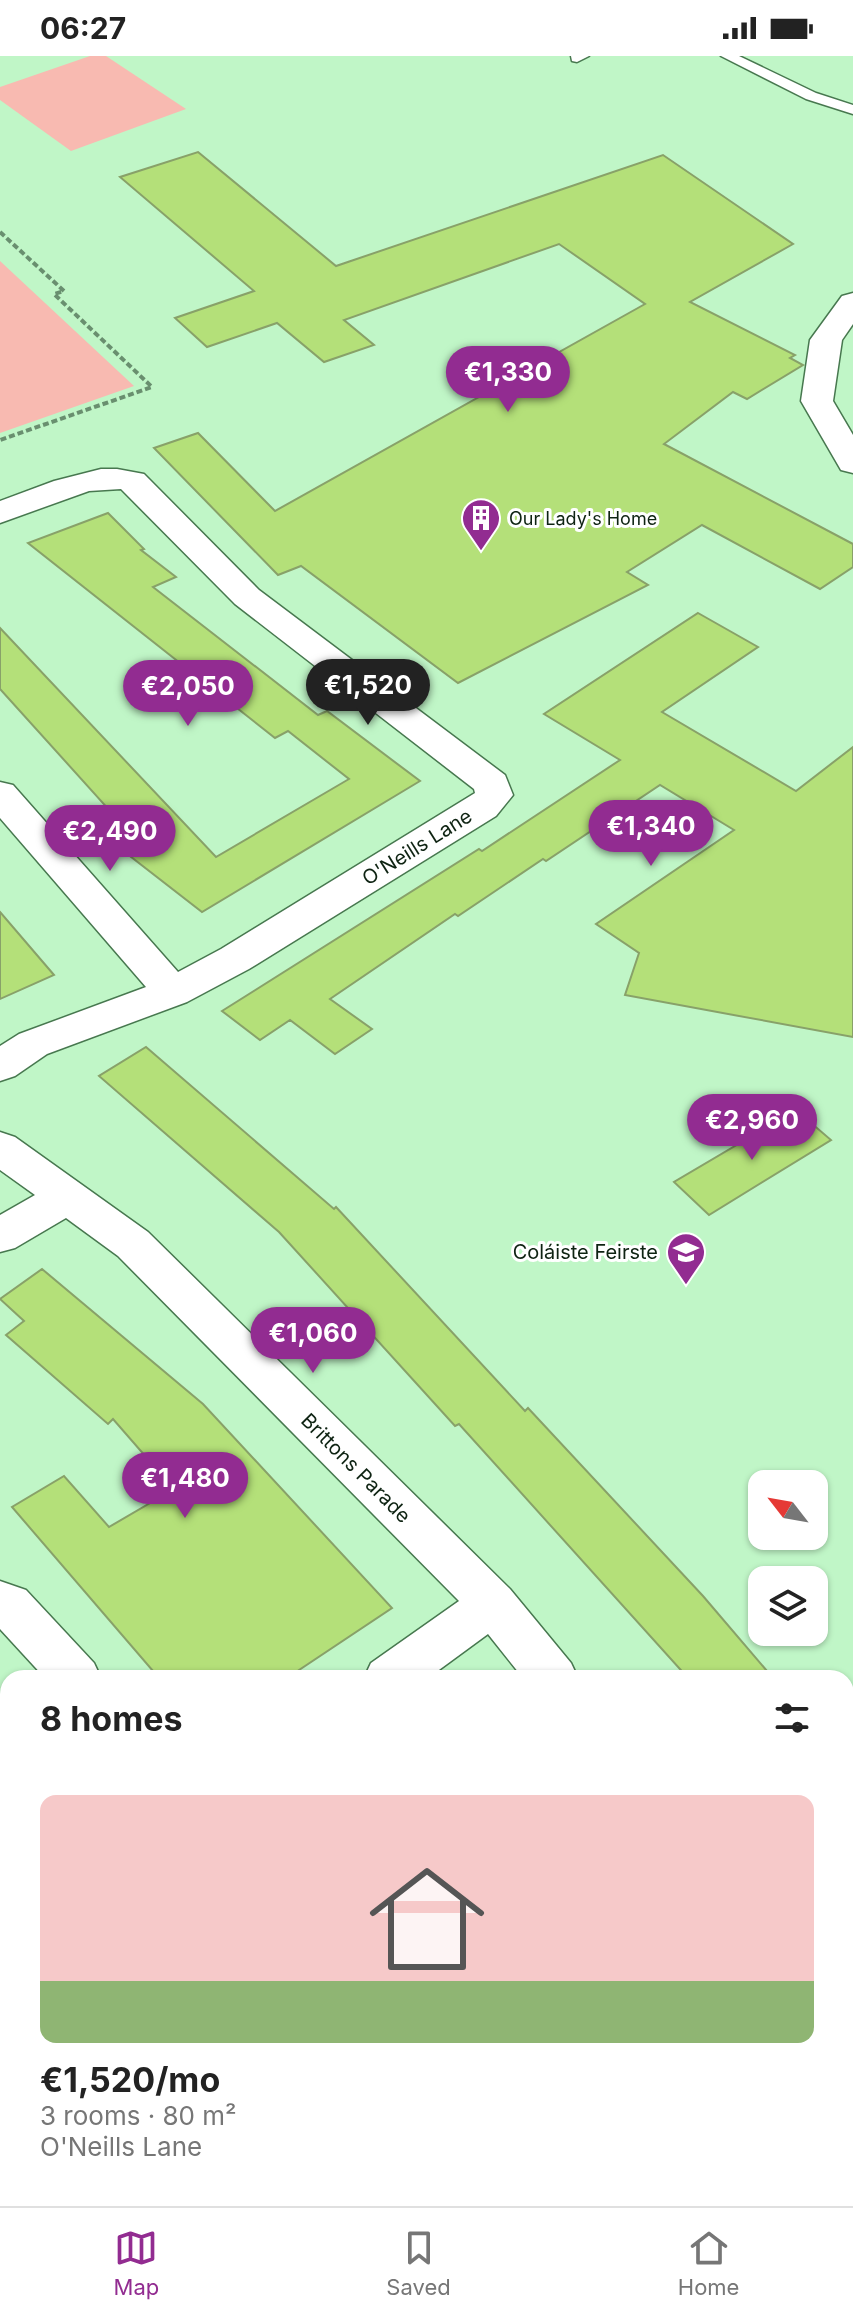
<!DOCTYPE html>
<meta charset="utf-8">
<style>
:root{--surface:#fff;--page:#f6f6f6;--text:#222;--muted:#767676;--line:#e0e0e0;--accent:#922c91}
body{margin:0;font-family:Inter,sans-serif;background:var(--page);color:var(--text);height:100vh;display:flex;flex-direction:column;font-size:30px;white-space:nowrap}
*{box-sizing:border-box;margin:0}
p{font-size:26px;color:var(--muted)}
.icon{flex:none;width:44px;height:44px;fill:none;stroke:currentColor;stroke-width:2;stroke-linecap:round;stroke-linejoin:round}
.map{position:relative;flex:1;overflow:hidden}
.drawer{position:absolute;left:0px;top:1614px;width:854px;height:536px;display:flex;flex-direction:column;background:var(--surface);border-radius:24px 24px 0 0;box-shadow:0 2px 6px #0004}
.drawer>*{flex:none}
.needle{width:52px;rotate:301deg}
.controls{position:absolute;left:748px;top:1414px;display:grid;gap:16px}
.controls a{display:grid;place-items:center;width:80px;height:80px;border-radius:16px;background:var(--surface);box-shadow:0 2px 6px #0004;font-size:40px}
.price{position:absolute;translate:-50% -68px;padding:0 18px;border-radius:28px;background:var(--accent);color:#fff;font-size:26px;line-height:52px;filter:drop-shadow(0 2px 4px #0008)}
.price::after{content:'';position:absolute;left:50%;top:48px;width:24px;height:18px;margin-left:-12px;background:inherit;clip-path:polygon(0 0,100% 0,50% 100%)}
.price.selected{background:#222;color:#fff}
ul{padding:0;list-style:none}
li{display:grid;align-content:center;gap:16px;height:424px;padding:0 40px}
li+li{border-top:2px solid var(--line)}
li span{display:grid;place-items:center;height:248px;border-radius:16px;color:#555}
li>.icon{margin-inline-start:auto}
span .icon{width:144px;height:144px;fill:#fffc;stroke-width:1}
li b{font-size:34px}
h2{display:flex;justify-content:space-between;align-items:center;height:96px;padding:0 40px;font-size:34px}
.status{display:flex;justify-content:space-between;align-items:center;height:56px;padding:0 40px;background:var(--surface);direction:ltr}
.status svg{height:22px;fill:currentColor}
.dock{display:flex;justify-content:space-around;align-items:center;height:112px;border-top:2px solid var(--line);background:var(--surface);font-size:22px;color:var(--muted)}
.dock a{display:grid;justify-items:center;gap:4px}
.dock .selected{color:var(--accent)}
.map>svg:first-child{display:block}
</style>
<div class="status"><b>06:27</b><svg viewBox="0 0 49 12"><path d="M0 12V9h3v3zM5 12V6h3v6zM10 12V3h3v9zM15 12V0h3v12zM26 1h20v11H26zM47 4h2v5h-2z"/></svg></div>
<div class="map">
<svg width="853" height="2150" viewBox="0 0 853 2150">
<rect width="100%" height="100%" fill="#c0f6c7"/>
<!-- green -->
<g fill="#f8bab1">
<polygon points="90,0 106,0 186,53 71,95 0,44 0,31"/>
<polygon points="0,205 134,330 0,377"/>
</g>
<!-- building -->
<g fill="#b4e079" stroke="#88a169" stroke-width="2">
<polygon points="198,96 336,210 663,99 793,188 690,246 795,299 790,302 803,309 747,343 733,336 664,388 853,488 853,511 820,533 702,469 627,516 648,529 458,627 301,510 278,519 154,392 198,377 275,455 645,248 559,188 344,264 374,289 324,306 277,267 207,291 175,262 254,235 120,121"/>
<polygon points="108,457 144,493 141,494 176,521 153,531 318,659 327,655 420,725 202,856 99,776 121,767 0,633 0,572 216,801 349,723 288,675 275,682 28,487"/>
<polygon points="698,557 758,591 662,656 796,735 853,691 853,981 625,939 639,897 596,868 734,774 660,729 546,805 543,803 458,860 455,858 330,943 372,973 335,998 290,964 260,984 222,955 479,793 482,795 620,704 544,658"/>
<polygon points="0,856 54,919 0,943"/>
<polygon points="146,991 334,1153 336,1151 525,1355 528,1352 703,1540 773,1622 688,1622 459,1368 455,1370 279,1176 99,1020"/>
<polygon points="796,1054 831,1084 709,1159 674,1126"/>
<polygon points="42,1213 203,1348 392,1552 287,1622 159,1622 12,1451 64,1420 109,1471 174,1433 113,1363 108,1368 6,1279 24,1265 0,1243"/>
</g>
<g fill="none" stroke-linecap="round" stroke-linejoin="round">
<!-- service casing -->
<g stroke="#47784f" stroke-width="3">
<g id="service">
<polygon points="571,0 589,0 577,6 572,5"/>
<polygon points="721,0 739,0 816,37 853,49 853,58 806,43"/>
<polygon points="8,2111 8,2142 11,2142 0,2147 0,2115"/>
<polygon points="100,2142 135,2142 138,2150 103,2150"/>
<polygon points="660,2142 692,2142 695,2150 663,2150"/>
</g>
</g>
<!-- minor casing -->
<g stroke="#47784f" stroke-width="3">
<g id="minor">
<polygon points="853,237 853,268 842,284 833,345 853,379 853,417 841,414 801,345 810,284 842,240"/>
<polygon points="101,413 117,413 144,418 259,534 505,719 513,739 496,760 249,913 187,946 47,998 15,1020 0,1025 0,990 19,978 146,931 0,762 0,726 13,729 178,916 221,893 475,737 474,733 235,548 121,433 89,435 0,467 0,445 54,425"/>
<polygon points="0,1076 15,1081 148,1176 510,1533 571,1607 578,1622 523,1622 488,1578 428,1622 364,1622 371,1607 459,1545 118,1200 66,1162 15,1192 0,1196 0,1159 35,1139 0,1114"/>
<polygon points="0,1525 26,1534 94,1607 101,1622 45,1622 0,1573"/>
<polygon points="8,1870 8,1923 0,1926 0,1873"/>
<polygon points="846,1997 853,1999 853,2060 846,2057"/>
<polygon points="416,2142 474,2142 477,2150 419,2150"/>
</g>
</g>
<!-- path -->
<polyline stroke="#698f6f" stroke-width="4" stroke-dasharray="6 3" stroke-linecap="butt" points="0,176 64,235 54,238 152,331 0,384"/>
<!-- service -->
<use href="#service" fill="#fff" fill-rule="evenodd"/>
<!-- minor -->
<use href="#minor" fill="#fff" fill-rule="evenodd"/>
</g>
<!-- icons -->
<defs>
<g id="building-pin" transform="scale(2)"><path d="M0 17L-7.5 6A9.5 9.5 0 1 1 7.5 6Z" fill="#922c91" stroke="#fff"/><path d="M-4-6H4V6H1V3H-1V6H-4ZM-2.5-4.3h1.7v1.8h-1.7ZM.8-4.3h1.7v1.8H.8ZM-2.5-1h1.7V.8h-1.7ZM.8-1h1.7V.8H.8Z" fill="#fff"/></g>
<g id="school-pin" transform="scale(2)"><path d="M0 17L-7.5 6A9.5 9.5 0 1 1 7.5 6Z" fill="#922c91" stroke="#fff"/><path d="M0-5L7-2L0 1L-7-2ZM-4 1L0 2.5L4 1V4Q0 6-4 4Z" fill="#fff"/></g>
</defs>
<g fill-rule="evenodd">
<use href="#building-pin" x="481" y="462"/>
<use href="#school-pin" x="686" y="1196"/>
</g>
<g text-anchor="middle" dominant-baseline="central" stroke-width="6" stroke-linejoin="round" paint-order="stroke">
<!-- far-poi labels -->
<g font-size="18" fill="#0e2312" stroke="#fff" text-anchor="start">
<text x="509" y="462">Our Lady's Home</text>
</g>
<!-- street labels -->
<g font-size="20" fill="#0e2312" stroke="#fff">
<text transform="translate(417 791) rotate(-32)">O'Neills Lane</text>
<text transform="translate(356 1412) rotate(45)">Brittons Parade</text>
</g>
<!-- poi labels -->
<g font-size="20" fill="#0e2312" stroke="#fff" text-anchor="end">
<text x="658" y="1196">Coláiste Feirste</text>
</g>
</g>
</svg>
<div class="controls">
<a><svg class="needle" viewBox="-14 -14 28 28"><path d="M0-13l5 13h-10z" fill="#e53935"/><path d="M0 13l5-13h-10z" fill="#767676"/></svg></a>
<a><svg class="icon" aria-label="layers" viewBox="0 0 24 24"><path d="M12 4l9 5-9 5-9-5zM3 14l9 5 9-5"/></svg></a>
</div>
<b class="price" style="left:508px;top:358px">€1,330</b>
<b class="price selected" style="left:368px;top:671px">€1,520</b>
<b class="price" style="left:188px;top:672px">€2,050</b>
<b class="price" style="left:651px;top:812px">€1,340</b>
<b class="price" style="left:110px;top:817px">€2,490</b>
<b class="price" style="left:752px;top:1106px">€2,960</b>
<b class="price" style="left:313px;top:1319px">€1,060</b>
<b class="price" style="left:185px;top:1464px">€1,480</b>
<section class="drawer">
<h2>8 homes<svg class="icon" aria-label="filters" viewBox="0 0 24 24"><path d="M4 7h16M4 17h16"/><circle cx="9" cy="7" r="2"/><circle cx="15" cy="17" r="2"/></svg></h2>
<ul>
<li><span style="background:linear-gradient(#f6c9c9 75%,#8fb573 0)"><svg class="icon" aria-label="home" viewBox="0 0 24 24"><path d="M3 11l9-7 9 7M6 9v11h12V9"/></svg></span><div><b>€1,520/mo</b><p>3 rooms · 80 m²</p><p>O'Neills Lane</p></div></li>
</ul>
</section>
</div>
<nav class="dock">
<a class="selected"><svg class="icon" aria-label="map" viewBox="0 0 24 24"><path d="M3 6l6-2 6 2 6-2v14l-6 2-6-2-6 2zM9 4v14M15 6v14"/></svg>Map</a>
<a><svg class="icon" aria-label="saved" viewBox="0 0 24 24"><path d="M7 4h10v16l-5-4-5 4z"/></svg>Saved</a>
<a><svg class="icon" aria-label="home" viewBox="0 0 24 24"><path d="M3 11l9-7 9 7M6 9v11h12V9"/></svg>Home</a>
</nav>
